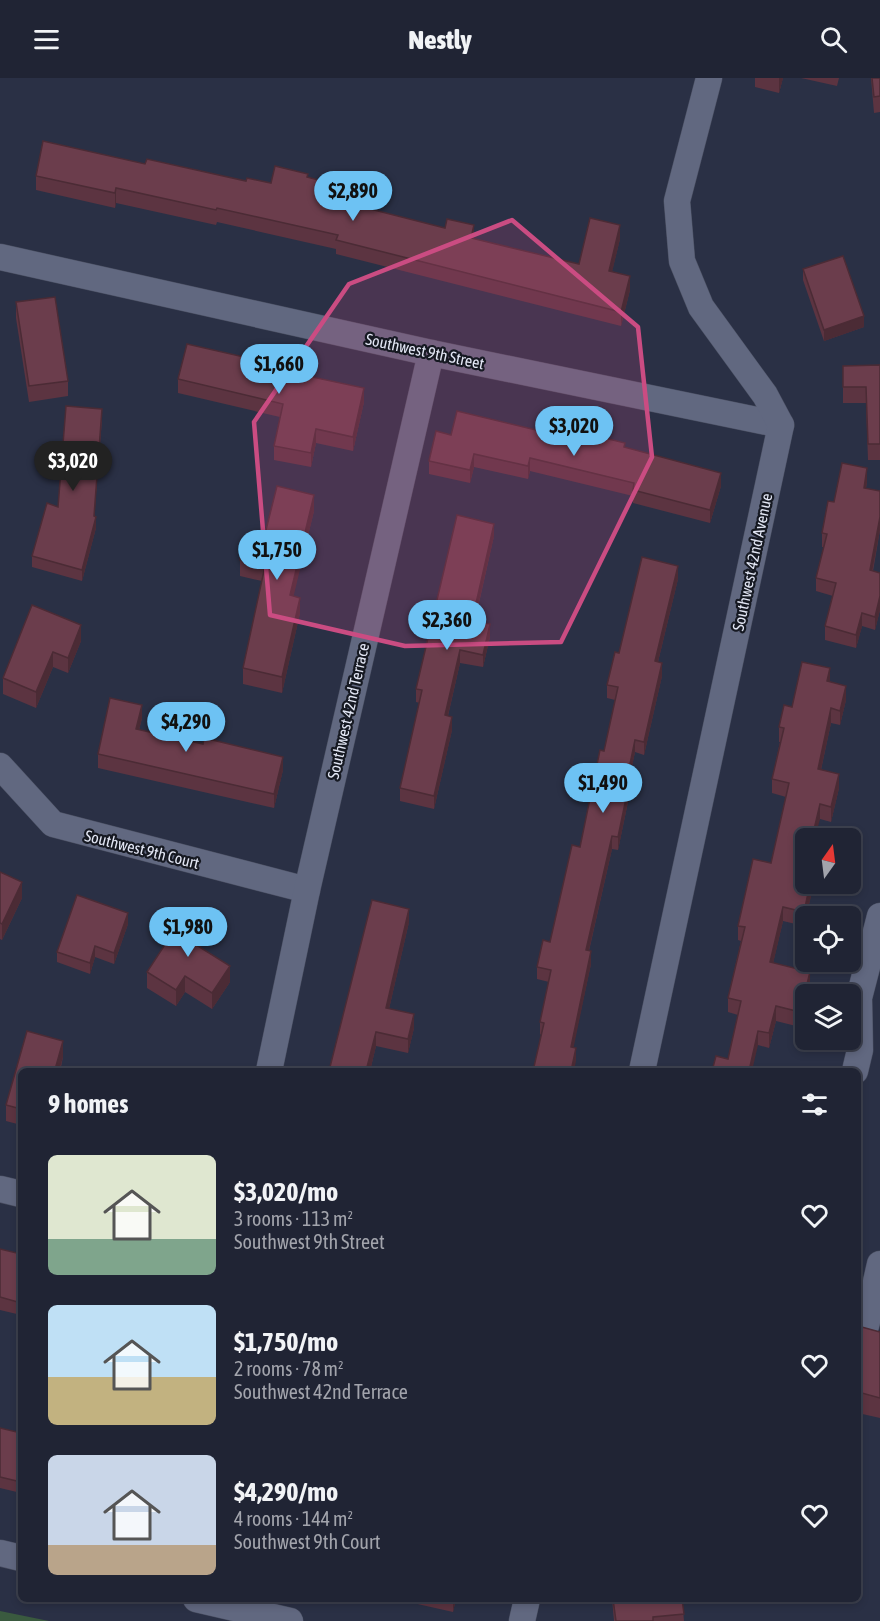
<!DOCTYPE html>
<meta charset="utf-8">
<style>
:root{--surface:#202434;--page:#2d3040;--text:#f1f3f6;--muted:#a2a4ac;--line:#3d414f;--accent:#6dc2f3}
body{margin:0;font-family:"Asap Condensed",sans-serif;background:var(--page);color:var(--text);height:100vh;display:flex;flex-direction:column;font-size:22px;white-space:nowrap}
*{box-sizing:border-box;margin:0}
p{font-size:20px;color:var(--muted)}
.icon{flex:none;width:33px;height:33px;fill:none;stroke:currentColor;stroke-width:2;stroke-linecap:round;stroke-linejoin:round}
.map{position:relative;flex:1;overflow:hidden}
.panel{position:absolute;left:18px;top:990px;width:843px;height:534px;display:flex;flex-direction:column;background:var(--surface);border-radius:9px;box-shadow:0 3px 9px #0003,0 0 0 2px var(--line)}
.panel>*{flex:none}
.needle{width:39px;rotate:14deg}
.buttons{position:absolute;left:795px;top:750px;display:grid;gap:12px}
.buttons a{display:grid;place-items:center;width:66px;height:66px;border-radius:9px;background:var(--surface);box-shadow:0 3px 9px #0003,0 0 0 2px var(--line);font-size:30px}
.price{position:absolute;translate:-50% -51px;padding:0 14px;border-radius:21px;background:var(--accent);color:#111;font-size:20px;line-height:39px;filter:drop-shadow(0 2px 3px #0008)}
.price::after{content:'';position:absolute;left:50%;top:36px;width:18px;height:14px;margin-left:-9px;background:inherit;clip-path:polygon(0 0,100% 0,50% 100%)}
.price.active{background:#222;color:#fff}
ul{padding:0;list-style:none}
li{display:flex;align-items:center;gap:18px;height:150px;padding:0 30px}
li span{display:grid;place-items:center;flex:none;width:168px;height:120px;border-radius:9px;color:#555}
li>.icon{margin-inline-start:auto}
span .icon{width:72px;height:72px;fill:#fffc;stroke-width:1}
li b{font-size:26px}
h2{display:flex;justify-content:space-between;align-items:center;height:72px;padding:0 30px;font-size:26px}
header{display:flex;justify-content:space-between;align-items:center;height:78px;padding:0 30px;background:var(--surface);font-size:27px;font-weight:800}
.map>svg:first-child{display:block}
</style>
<header><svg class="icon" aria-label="menu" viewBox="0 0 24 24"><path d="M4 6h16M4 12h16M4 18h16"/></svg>Nestly<svg class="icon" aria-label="search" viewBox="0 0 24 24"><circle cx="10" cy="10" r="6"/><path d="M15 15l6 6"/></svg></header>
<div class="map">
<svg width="880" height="1543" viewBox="0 0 880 1543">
<rect width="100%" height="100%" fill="#2a3045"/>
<!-- green -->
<polygon fill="#3a5a3f" points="0,1533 49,1543 0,1543"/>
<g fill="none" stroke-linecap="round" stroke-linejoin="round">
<!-- minor casing -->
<g stroke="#494e60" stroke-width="27">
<g id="minor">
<polyline points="0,179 431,275 781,347"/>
<polyline points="0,688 53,746 307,812"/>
<polyline points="269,993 307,812 431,275"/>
<polyline points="642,993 781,347 765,317 701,229 682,183 677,123 709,0"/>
<polyline points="855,993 860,972 859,920 880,838"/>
<polyline points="0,1111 21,1116"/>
<polyline points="866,1248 880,1186"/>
<polyline points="0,1475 21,1480"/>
<polyline points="196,1521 290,1543"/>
<polyline points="522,1543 527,1521"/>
</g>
</g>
<!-- minor -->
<use href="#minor" stroke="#616880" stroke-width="26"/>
</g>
<!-- wall -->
<g fill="#5c3441">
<polygon points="755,0 783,0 779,15 755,9"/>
<polygon points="801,0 839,0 837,8"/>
<polygon points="871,0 880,0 880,34 874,35"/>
<polygon points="145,86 246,103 271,105 308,99 373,132 474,161 579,186 620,161 612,193 630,212 621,248 336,176 336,171 217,144 216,147 116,125 115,130 36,112 36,98"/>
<polygon points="803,191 864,249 824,263 803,202"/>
<polygon points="16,224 68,303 68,318 29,324 16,240"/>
<polygon points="880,287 880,382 868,382 866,325 843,325 843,288"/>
<polygon points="266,289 364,324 353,373 316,365 311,389 274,382 274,368 280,339 178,315 178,301"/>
<polygon points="102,342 94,439 96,450 82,503 32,489 32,478 58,429"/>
<polygon points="451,357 557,357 625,370 721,408 710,445 633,425 633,418 530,393 528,401 474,389 470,405 429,396 429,383"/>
<polygon points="867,404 866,410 880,413 880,452 873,493 880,495 880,532 875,552 862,548 856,570 825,562 825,548 833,518 816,513 816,500 824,469 822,469 822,455 834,424"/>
<polygon points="314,433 293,518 300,535 282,615 243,606 243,590 262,503 240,498 240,482 263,464"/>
<polygon points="494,458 475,543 490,559 483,589 460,585 448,638 452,652 434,731 400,723 400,710 420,625 416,624 416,611"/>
<polygon points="678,501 658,584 662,598 644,677 635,674 628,706 629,719 618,772 612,771 589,873 591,886 573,969 576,983 540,956 540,944 549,904 537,901 537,889 550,864 580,769 604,673 615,622 607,620 607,607 619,575"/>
<polygon points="32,527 81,563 68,595 53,589 36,630 3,616 3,600"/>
<polygon points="830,604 846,622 840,647 831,645 821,692 839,710 831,744 820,741 806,760 806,806 813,806 813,809 804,848 783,843 773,885 810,908 806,916 806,927 800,949 776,943 769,970 758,967 728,981 738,937 728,934 728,920 741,863 738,862 738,848 771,785 786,719 772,715 772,701 780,664 779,664 779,649 792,629"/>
<polygon points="142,640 139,652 283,692 274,730 98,690 98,676"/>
<polygon points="0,794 22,820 2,862 0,861"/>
<polygon points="409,844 389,931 414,950 408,975 376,968 370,993 329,993"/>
<polygon points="128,846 114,886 95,879 90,896 57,884 57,874"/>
<polygon points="206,861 200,869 230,904 212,931 185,914 176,928 147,910 147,894"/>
<polygon points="27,953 63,963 63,979 61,989 71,992 71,993 21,993 21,1047 6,1043 6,1027"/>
<polygon points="0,1171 21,1176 21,1237 0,1232"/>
<polygon points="858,1248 880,1254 880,1340 858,1335"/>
<polygon points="0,1350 21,1355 21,1415 0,1410"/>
<polygon points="413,1521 456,1521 453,1534 413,1525"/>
<polygon points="612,1521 682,1521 684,1543 614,1543"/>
</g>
<!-- shaded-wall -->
<g fill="#4b2b35">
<polygon points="779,0 783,0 779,15"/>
<polygon points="116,110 116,125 115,130 115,115"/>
<polygon points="474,147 474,162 471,160"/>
<polygon points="620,147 620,161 609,207 609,193"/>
<polygon points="630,198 630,212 621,248 621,234"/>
<polygon points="864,238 864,249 824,263 824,252"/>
<polygon points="364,310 364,324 353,373 353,359"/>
<polygon points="102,331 94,447 96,439 96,450 82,503 82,492 94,438"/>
<polygon points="316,351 316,365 311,389 311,375"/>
<polygon points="474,376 474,389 470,405 470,392"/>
<polygon points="530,380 530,393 528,401 528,388"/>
<polygon points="867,390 867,404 864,423 864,410"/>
<polygon points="721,395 721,408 710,445 710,432"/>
<polygon points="314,417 314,433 290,533 290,517"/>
<polygon points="880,439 880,452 870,505 870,492"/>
<polygon points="494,446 494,458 472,555 472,543"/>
<polygon points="678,488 678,501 655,596 655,583"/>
<polygon points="880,518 880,532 875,552 875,539"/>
<polygon points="300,520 300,535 282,615 282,599"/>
<polygon points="862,535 862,548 856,570 856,557"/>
<polygon points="490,546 490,559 483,589 483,577"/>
<polygon points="81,547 81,563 68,595 68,580"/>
<polygon points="460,572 460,585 445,650 445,637"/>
<polygon points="53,574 53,589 36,630 36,614"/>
<polygon points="662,585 662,598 644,677 644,664"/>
<polygon points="830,590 830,605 827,603"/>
<polygon points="846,608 846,622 840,647 840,633"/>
<polygon points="142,627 142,640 136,664 136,651"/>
<polygon points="831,630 831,645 818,705 818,691"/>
<polygon points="452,639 452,652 434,731 434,718"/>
<polygon points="635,662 635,674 626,718 626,705"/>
<polygon points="283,679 283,692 274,730 274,716"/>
<polygon points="839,696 839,710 831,744 831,729"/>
<polygon points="629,706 629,719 618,772 618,759"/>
<polygon points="820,726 820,741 815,760 812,760"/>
<polygon points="612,758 612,771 586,885 586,872"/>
<polygon points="22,804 22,820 2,862 2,846"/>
<polygon points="810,806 813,806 813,809 804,848 804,834"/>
<polygon points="783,829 783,843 770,899 770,884"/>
<polygon points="409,831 409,844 386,944 386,930"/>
<polygon points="128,835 128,846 114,886 114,875"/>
<polygon points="206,845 206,861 193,880 193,865"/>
<polygon points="95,868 95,879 90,896 90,885"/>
<polygon points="591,873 591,886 571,982 571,969"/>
<polygon points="230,888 230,904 212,931 212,915"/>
<polygon points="810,894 810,908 808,916 806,916 806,927 800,949 800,934"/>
<polygon points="185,898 185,914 176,928 176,912"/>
<polygon points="776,928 776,943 769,970 769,955"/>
<polygon points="414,936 414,950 408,975 408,961"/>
<polygon points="758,953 758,967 752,993 749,993"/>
<polygon points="376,954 376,968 370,993 366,993"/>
<polygon points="63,963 63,979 59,993 56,988"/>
<polygon points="576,970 576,983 574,993 571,993"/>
<polygon points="453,1521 456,1521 453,1534"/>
</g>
<!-- building -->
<g fill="#6b3d4c" stroke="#4b2b35" stroke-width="1.5">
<polygon points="872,0 880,0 880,18 874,19"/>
<polygon points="43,63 145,86 147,81 246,103 247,100 271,105 275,88 308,96 307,99 326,104 325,108 373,121 370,131 445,150 447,141 474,147 471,160 579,186 590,140 620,147 609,193 630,198 621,234 336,162 338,157 217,130 216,132 116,110 115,115 36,98"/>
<polygon points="843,178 864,238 824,252 803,191"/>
<polygon points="55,219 68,303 29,308 16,224"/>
<polygon points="187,266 266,284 265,289 364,310 353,359 316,351 311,375 274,368 283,326 178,301"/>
<polygon points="880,287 880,366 868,366 866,309 843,309 843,288"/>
<polygon points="66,328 102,331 94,438 96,439 82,492 32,478 47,425 58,429"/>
<polygon points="457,333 557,357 559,349 625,365 624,369 721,395 710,432 633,412 634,405 530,380 528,388 474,376 470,392 429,383 436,353 451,357"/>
<polygon points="842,385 867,390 864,410 880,413 880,439 870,492 880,495 880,518 875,539 862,535 856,557 825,548 836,505 816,500 827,456 822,455 828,423 834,424"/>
<polygon points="277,408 314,417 290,517 300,520 282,599 243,590 265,488 240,482 245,460 263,464"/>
<polygon points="457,437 494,446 472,543 490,546 483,577 460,572 445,637 452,639 434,718 400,710 422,612 416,611"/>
<polygon points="642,479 678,488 655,583 662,585 644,664 635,662 626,705 629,706 618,759 612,758 586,872 591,873 571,969 576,970 571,993 533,993 544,945 540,944 551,892 537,889 543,862 550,864 572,767 580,769 600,672 604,673 618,609 607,607 615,574 619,575"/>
<polygon points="32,527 81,547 68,580 53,574 36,614 3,600"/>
<polygon points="802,584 830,590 827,603 846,608 840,633 831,630 818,691 839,696 831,729 820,726 812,760 806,760 806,806 810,806 804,834 783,829 770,884 810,894 800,934 776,928 769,955 758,953 749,993 712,993 716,978 728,981 741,923 728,920 745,849 738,848 753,781 771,785 789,705 772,701 784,650 779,649 784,627 792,629"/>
<polygon points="110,620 142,627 136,651 203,666 204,660 283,679 274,716 98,676"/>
<polygon points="0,794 22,804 2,846 0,845"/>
<polygon points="77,817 128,835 114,875 95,868 90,885 57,874"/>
<polygon points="372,822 409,831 386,930 414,936 408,961 376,954 366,993 329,993"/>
<polygon points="187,833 206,845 193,865 230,888 212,915 185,898 176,912 147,894"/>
<polygon points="27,953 63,963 56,988 71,992 70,993 21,993 21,1031 6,1027"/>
<polygon points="137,990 149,993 136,993"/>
<polygon points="0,1171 21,1176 21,1225 0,1219"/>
<polygon points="858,1248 880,1254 880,1320 858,1314"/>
<polygon points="0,1350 21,1355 21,1404 0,1399"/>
<polygon points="613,1521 682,1521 684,1536 653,1539 653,1543 616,1543"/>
</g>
<!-- marked area -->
<path fill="#ca4c82" fill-opacity="0.2" stroke="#ca4c82" stroke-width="4.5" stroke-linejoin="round" d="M 512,142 L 638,249 L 652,379 L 561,564 L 405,568 L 270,537 L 254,344 L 349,206 Z"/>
<g text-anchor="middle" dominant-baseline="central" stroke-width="4.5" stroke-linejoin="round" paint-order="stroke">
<!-- street labels -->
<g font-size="16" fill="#e3e7f5" stroke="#161922">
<text transform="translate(425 273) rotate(12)">Southwest 9th Street</text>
<text transform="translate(752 484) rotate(-78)">Southwest 42nd Avenue</text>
<text transform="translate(348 633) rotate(-77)">Southwest 42nd Terrace</text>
<text transform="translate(142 771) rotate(14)">Southwest 9th Court</text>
</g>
</g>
</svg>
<div class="buttons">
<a><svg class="needle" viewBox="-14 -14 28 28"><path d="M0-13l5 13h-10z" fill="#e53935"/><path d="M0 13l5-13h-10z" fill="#a2a4ac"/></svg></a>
<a><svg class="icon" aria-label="locate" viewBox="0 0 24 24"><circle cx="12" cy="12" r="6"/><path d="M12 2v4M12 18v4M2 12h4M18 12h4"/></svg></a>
<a><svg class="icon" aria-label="layers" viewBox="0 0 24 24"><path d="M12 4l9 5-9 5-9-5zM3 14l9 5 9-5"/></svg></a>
</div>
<b class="price" style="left:353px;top:144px">$2,890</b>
<b class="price" style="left:279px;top:317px">$1,660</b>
<b class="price" style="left:574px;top:379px">$3,020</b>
<b class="price active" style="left:73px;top:414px">$3,020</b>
<b class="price" style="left:277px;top:503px">$1,750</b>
<b class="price" style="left:447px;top:573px">$2,360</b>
<b class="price" style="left:186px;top:675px">$4,290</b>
<b class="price" style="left:603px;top:736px">$1,490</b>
<b class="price" style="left:188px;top:880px">$1,980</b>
<section class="panel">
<h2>9 homes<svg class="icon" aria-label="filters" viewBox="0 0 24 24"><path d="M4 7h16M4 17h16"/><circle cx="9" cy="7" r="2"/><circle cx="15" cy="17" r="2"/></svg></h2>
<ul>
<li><span style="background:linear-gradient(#dfe7d0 70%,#7fa58c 0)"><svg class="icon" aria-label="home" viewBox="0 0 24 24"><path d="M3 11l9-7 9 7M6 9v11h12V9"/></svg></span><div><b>$3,020/mo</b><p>3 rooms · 113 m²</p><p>Southwest 9th Street</p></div><svg class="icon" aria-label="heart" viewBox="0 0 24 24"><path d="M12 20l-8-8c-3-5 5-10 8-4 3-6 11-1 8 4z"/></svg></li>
<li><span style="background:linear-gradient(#bfe0f5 60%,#c2b280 0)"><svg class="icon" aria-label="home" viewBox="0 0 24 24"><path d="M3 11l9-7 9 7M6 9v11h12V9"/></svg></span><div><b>$1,750/mo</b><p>2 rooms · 78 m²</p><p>Southwest 42nd Terrace</p></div><svg class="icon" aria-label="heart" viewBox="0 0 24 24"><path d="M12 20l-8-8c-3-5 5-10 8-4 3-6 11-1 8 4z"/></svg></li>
<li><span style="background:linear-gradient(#c9d6e8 75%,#b9a48a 0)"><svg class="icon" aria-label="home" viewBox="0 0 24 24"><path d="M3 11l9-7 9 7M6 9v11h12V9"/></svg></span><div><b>$4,290/mo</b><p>4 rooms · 144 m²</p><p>Southwest 9th Court</p></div><svg class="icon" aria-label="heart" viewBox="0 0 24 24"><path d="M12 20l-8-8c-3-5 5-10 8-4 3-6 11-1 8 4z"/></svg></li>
</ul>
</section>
</div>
